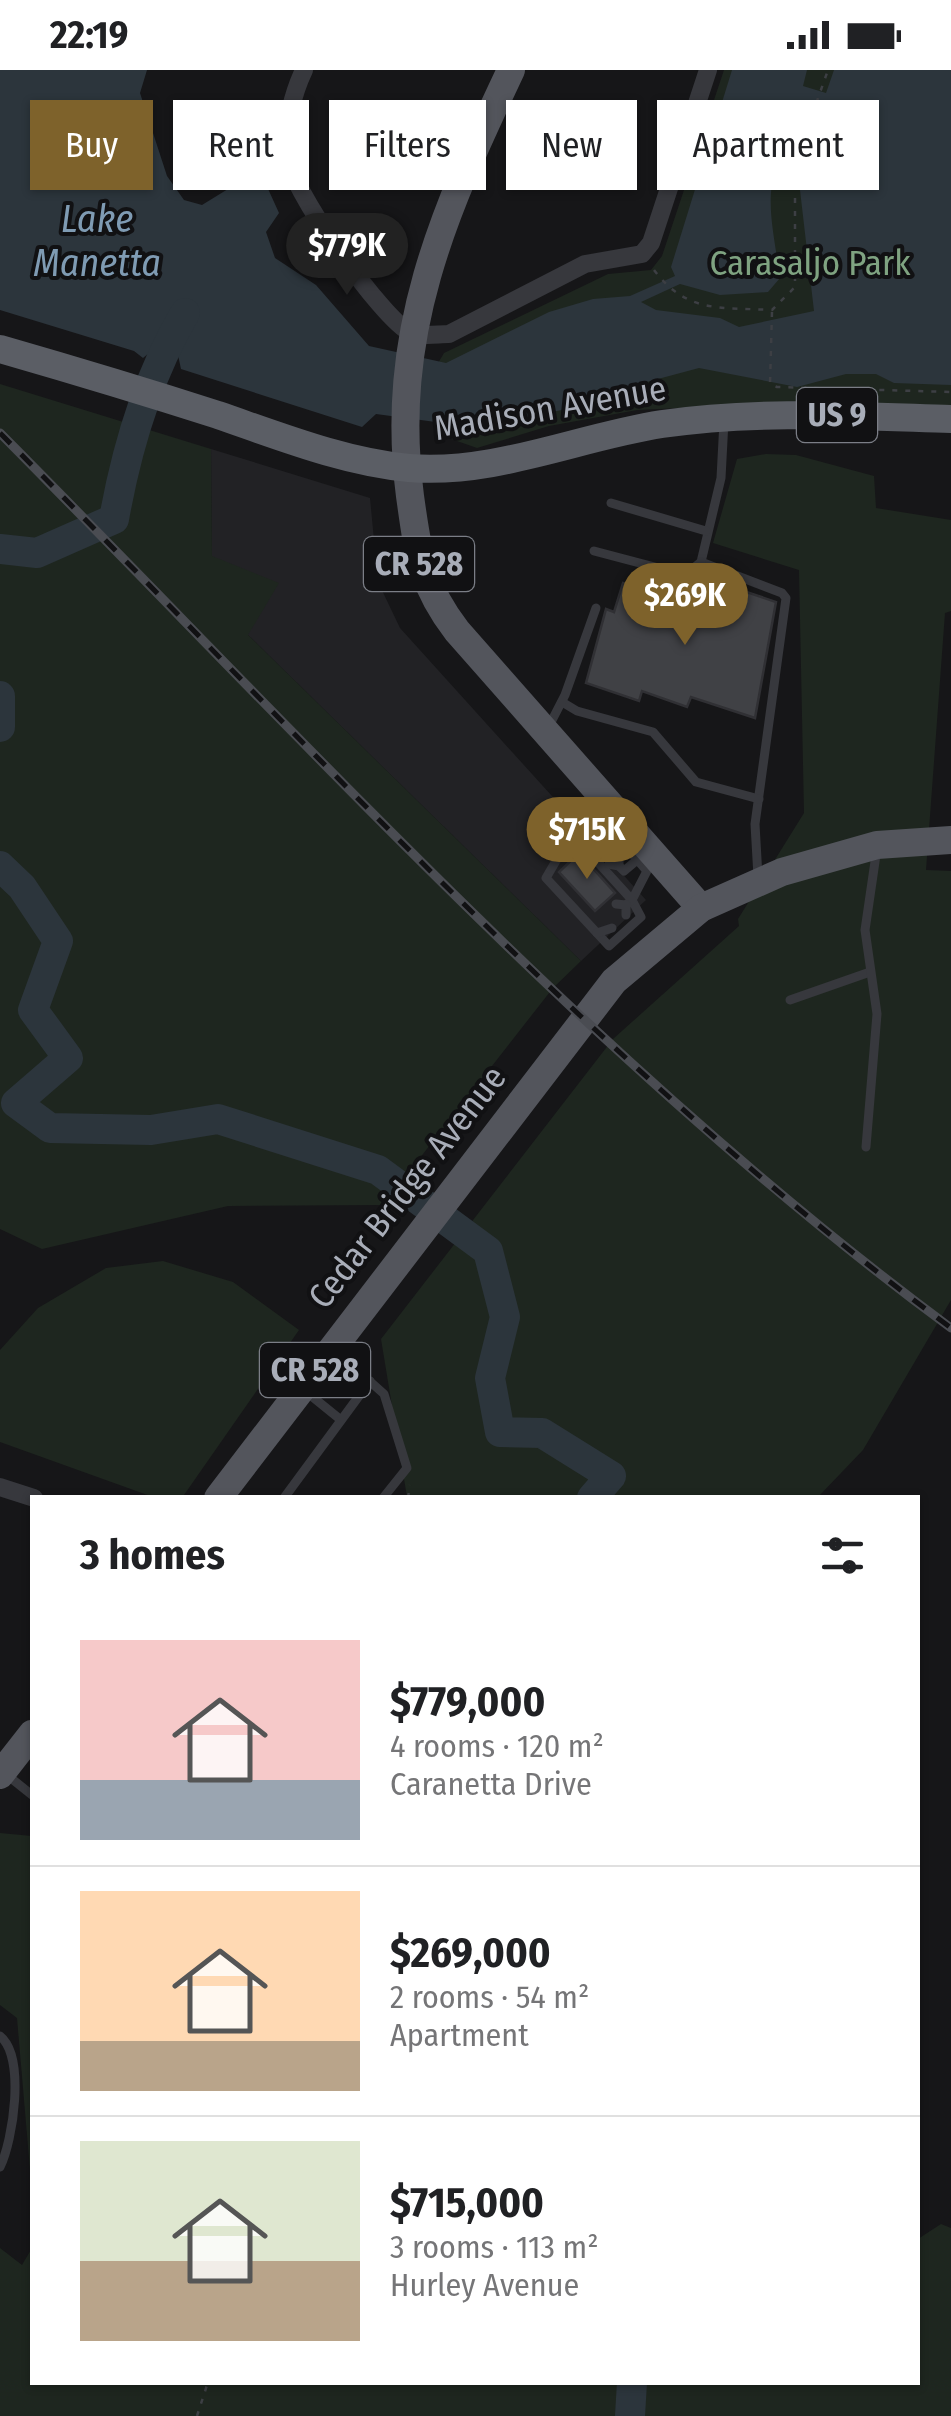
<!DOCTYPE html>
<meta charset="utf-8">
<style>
:root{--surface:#fff;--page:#f2f2f2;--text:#202124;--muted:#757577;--line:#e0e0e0;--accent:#7e622b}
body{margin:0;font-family:"Fira Sans Condensed",sans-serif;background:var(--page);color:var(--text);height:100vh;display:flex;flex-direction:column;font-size:38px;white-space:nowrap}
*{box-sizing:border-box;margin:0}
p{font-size:32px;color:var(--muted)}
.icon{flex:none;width:55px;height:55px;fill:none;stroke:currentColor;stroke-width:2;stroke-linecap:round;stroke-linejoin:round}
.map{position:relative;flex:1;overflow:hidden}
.panel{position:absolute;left:30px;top:1425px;width:890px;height:890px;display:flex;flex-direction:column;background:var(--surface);border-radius:0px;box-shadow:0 2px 8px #0004}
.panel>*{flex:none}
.top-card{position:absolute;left:30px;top:30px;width:892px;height:90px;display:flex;gap:20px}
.price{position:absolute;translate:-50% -85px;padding:0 22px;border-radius:35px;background:var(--accent);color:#fff;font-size:32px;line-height:65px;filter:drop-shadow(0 2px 5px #0008)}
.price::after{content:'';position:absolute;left:50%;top:60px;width:30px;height:22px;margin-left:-15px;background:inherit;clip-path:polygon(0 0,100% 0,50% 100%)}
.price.on{background:#222;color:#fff}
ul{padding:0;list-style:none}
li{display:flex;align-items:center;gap:30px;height:250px;padding:0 50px}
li+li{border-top:2px solid var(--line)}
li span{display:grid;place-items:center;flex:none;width:280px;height:200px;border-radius:0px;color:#555}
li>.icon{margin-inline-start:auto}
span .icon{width:120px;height:120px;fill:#fffc;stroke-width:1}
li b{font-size:42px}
h2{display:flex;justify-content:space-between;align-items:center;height:120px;padding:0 50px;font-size:42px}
.tag{padding:0 35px;border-radius:0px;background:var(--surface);box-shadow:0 2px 8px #0004;font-size:35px;line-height:90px}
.tag.on{background:var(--accent);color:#fff}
.status{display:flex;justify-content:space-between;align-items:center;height:70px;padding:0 50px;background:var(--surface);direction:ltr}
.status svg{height:28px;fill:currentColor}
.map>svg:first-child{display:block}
</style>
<div class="status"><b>22:19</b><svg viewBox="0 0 49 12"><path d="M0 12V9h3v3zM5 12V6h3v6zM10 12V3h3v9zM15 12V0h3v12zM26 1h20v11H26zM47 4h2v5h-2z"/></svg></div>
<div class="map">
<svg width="951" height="2346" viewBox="0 0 951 2346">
<rect width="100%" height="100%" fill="#161618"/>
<!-- built -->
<polygon fill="#222225" points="211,379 370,428 378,512 400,558 646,830 581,891 248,565 212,486"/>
<!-- green -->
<g fill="#1e261f">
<polygon points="724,0 951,0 951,339 744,335 637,340 549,356 477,378 437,364 434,300 444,283 608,204 651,200 662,186"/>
<polygon points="0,314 211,379 212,486 279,513 248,565 581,891 553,918 383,1135 228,1136 42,1179 0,1159"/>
<polygon points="766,384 796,385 874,406 876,438 951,450 951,541 945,543 926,800 951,801 951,1230 863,1380 818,1427 407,1427 381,1269 613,969 739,856 738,849 804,743 799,500 713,473 737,389"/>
<polygon points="163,1191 233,1212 299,1260 184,1425 153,1427 0,1372 0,1280 38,1238 106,1198"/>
<polygon points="0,1763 32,1766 32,2123 17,1948 0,1935"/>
<polygon points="941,2154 951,2158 951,2346 0,2346 0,2178 22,2195 32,2178 32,2312 918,2312 918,2169"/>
</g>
<!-- water -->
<path fill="#2c353c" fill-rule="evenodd" d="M 0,0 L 147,0 L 140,23 L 167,106 L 184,130 L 202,135 L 228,119 L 264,110 L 279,143 L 266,162 L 275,188 L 316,215 L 369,276 L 446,293 L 549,242 L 593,229 L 630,226 L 675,206 L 671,197 L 732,0 L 807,0 L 803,16 L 826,23 L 834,0 L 951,0 L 951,315 L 894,313 L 876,304 L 846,304 L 797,317 L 699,298 L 643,313 L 596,333 L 503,352 L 458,355 L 376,344 L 362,357 L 181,299 L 178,285 C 166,271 154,278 143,288 L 134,281 L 0,240 ZM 796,56 L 819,61 L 800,120 L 814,241 L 739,257 L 720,248 L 656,240 L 641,232 L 680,214 L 720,225 L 768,222 L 780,208 C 771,141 759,117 796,56 Z"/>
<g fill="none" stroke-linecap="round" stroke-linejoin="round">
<!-- river -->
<g stroke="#2c353c" stroke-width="30">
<path d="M 0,479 L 37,483 L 114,449 C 127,376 148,306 185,243"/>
<polyline points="0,626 0,657"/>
<polyline points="0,796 22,817 58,871 33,940 68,988 16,1033 50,1058 151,1060 218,1049 378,1100 488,1181 505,1247 490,1308 500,1362 542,1363 611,1406 592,1428"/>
<polyline points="630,2346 632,2312"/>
</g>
</g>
<!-- building -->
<g fill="#404145" stroke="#303034" stroke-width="2.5">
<polygon points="623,513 701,534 705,521 720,524 723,514 776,532 755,648 691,627 687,637 642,621 639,631 586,613 606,539 614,542"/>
<polygon points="579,783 615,823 595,841 559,802"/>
</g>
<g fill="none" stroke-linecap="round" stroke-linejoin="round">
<!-- path -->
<g stroke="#3d3f44" stroke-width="2.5" stroke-dasharray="5 8" stroke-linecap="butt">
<path d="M 654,200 C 687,244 721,237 772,240 L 795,217 L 795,93 L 828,0"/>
<polyline points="772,242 770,314 777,317 951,322"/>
<polyline points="408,1428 410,1415"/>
<polyline points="197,2346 208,2312"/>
</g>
<!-- service -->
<g stroke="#37383d" stroke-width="9">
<polyline points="724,351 721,408 701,492 782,523 786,528 755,754 758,807"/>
<polyline points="611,433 706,461"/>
<polyline points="594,481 685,505 701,492"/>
<polyline points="562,632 577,641 653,662 696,712 759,729"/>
<polyline points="548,658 565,625 596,538"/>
<polygon points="597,743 647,801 632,830 641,847 609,876 546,808 567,772"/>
<polyline points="584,757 589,762 601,763"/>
<polyline points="574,766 632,830 626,835"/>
<polyline points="609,794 619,796 619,784"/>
<polyline points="619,796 624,801 637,790"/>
<polyline points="616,834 626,835 626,845"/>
<polyline points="597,863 612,858"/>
<polyline points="790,930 870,902"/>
<polyline points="866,1077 877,944 865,860 877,778"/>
<polyline points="337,1282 384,1324 407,1398 383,1428"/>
<polyline points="304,1320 341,1350"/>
<polyline points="284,1428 370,1311"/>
<polyline points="7,1705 32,1725"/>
<path d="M 0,1966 C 26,1987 13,2071 0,2097"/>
</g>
<!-- minor -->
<g stroke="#37383d" stroke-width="18">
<path d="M 304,0 C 293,23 285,55 286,82 C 287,114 382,250 411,263 C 421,267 438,264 449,264 L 585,194 L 642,184 L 651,173 L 708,0"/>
<polyline points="0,1417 34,1428"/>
</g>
<!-- primary -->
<g stroke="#53555c" stroke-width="28">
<path d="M 511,0 C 443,144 389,263 410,426 C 418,483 421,514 457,561 L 701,838"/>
<polyline points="218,1428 614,911 701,838 782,802 877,775 951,770"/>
<polyline points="0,1705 32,1664"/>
</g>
<!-- trunk -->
<path stroke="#5b5e65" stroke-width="28" d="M 0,279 C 73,300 146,322 218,345 C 279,366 344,392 409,398 C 495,405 578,367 662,354 C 758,340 855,346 951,349"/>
<!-- rail casing -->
<g stroke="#4a4c52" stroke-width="9">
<path id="rail" d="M 0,363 C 306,671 600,999 951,1258"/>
</g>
<!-- rail -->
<use href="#rail" stroke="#111113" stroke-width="5" stroke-dasharray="15" stroke-linecap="butt"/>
</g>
<g text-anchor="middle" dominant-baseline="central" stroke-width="8" stroke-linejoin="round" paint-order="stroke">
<!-- shield labels -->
<g fill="#111113" stroke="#7b7e86" stroke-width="2.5">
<rect x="797" y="318" width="80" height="54" rx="8"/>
<rect x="364" y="467" width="110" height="54" rx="8"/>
<rect x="260" y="1273" width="110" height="54" rx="8"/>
</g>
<g font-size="32" font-weight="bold" fill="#a8adb8">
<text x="837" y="345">US 9</text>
<text x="419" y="494">CR 528</text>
<text x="315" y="1300">CR 528</text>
</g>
<!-- park labels -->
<g font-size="35" fill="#7fa381" stroke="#111113">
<text x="810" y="193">Carasaljo Park</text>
</g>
<!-- street labels -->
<g font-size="35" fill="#a8adb8" stroke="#111113">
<text transform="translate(550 338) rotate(-10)">Madison Avenue</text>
<text transform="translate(407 1117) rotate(-52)">Cedar Bridge Avenue</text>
</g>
<!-- water labels -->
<g font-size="38" font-style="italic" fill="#7f9bb3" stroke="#111113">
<text x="97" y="149">Lake<tspan x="97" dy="44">Manetta</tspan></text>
</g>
</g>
</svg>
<b class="price on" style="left:347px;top:228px">$779K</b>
<b class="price" style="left:685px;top:578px">$269K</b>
<b class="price" style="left:587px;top:812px">$715K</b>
<div class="top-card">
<a class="tag on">Buy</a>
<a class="tag">Rent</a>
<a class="tag">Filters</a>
<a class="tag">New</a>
<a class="tag">Apartment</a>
</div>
<section class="panel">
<h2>3 homes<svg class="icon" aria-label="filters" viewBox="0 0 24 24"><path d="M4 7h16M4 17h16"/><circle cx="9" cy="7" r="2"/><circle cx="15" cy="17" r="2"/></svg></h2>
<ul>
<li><span style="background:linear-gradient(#f6c9c9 70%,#9aa5b1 0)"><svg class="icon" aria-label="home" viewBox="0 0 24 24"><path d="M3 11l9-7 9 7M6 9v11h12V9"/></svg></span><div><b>$779,000</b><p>4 rooms · 120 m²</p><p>Caranetta Drive</p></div></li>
<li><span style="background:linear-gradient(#ffd9b3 75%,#b9a48a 0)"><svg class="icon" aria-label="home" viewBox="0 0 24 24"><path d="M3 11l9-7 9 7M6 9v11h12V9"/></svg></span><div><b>$269,000</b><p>2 rooms · 54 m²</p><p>Apartment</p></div></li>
<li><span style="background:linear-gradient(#dfe7d0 60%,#b9a48a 0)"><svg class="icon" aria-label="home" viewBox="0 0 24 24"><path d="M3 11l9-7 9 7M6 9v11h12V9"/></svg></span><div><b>$715,000</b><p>3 rooms · 113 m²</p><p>Hurley Avenue</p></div></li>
</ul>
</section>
</div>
